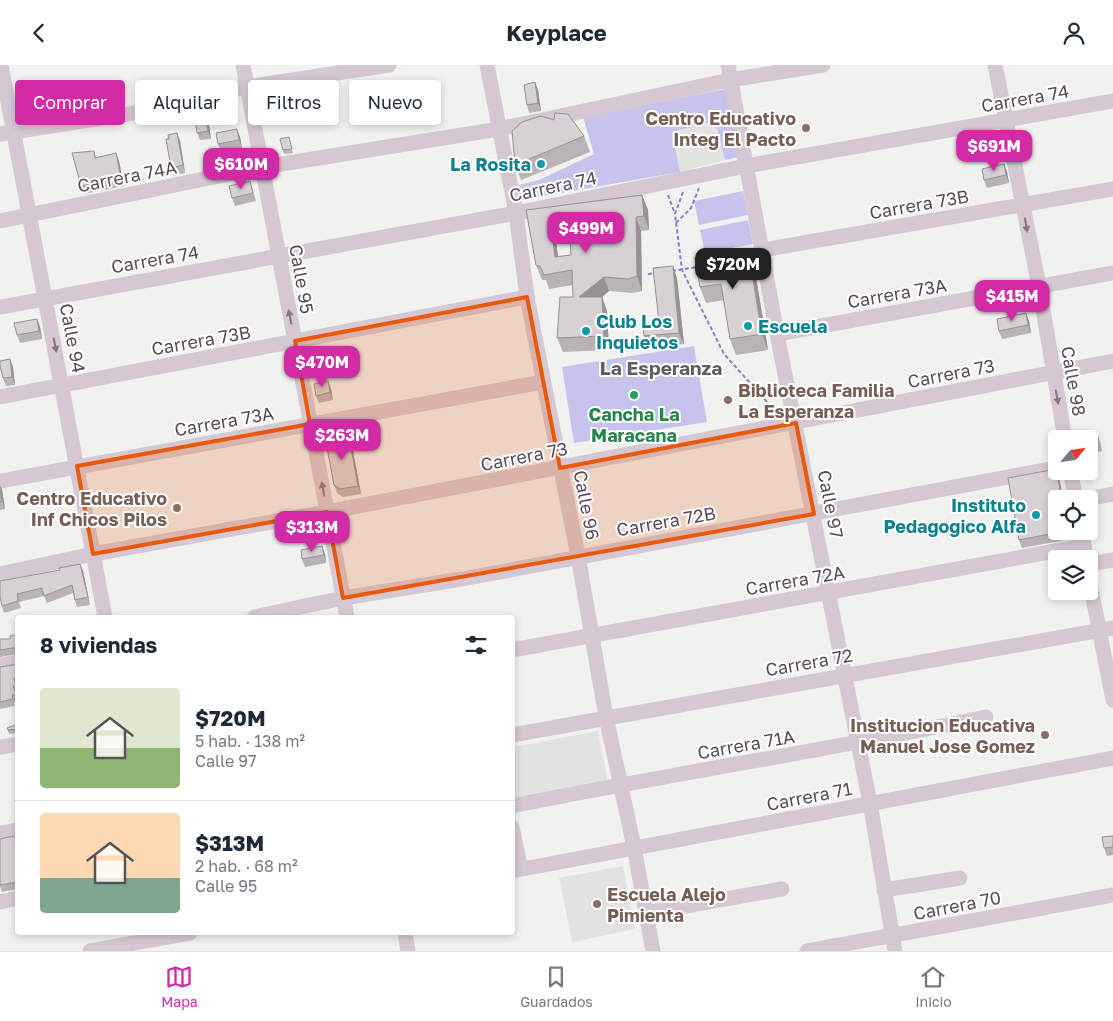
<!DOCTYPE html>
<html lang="es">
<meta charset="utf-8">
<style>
:root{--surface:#fff;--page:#f2f2f3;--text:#1f2937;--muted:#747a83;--line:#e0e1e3;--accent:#d32aa6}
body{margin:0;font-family:"Golos Text",sans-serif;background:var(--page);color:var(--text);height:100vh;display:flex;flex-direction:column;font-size:19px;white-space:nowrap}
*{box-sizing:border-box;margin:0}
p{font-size:16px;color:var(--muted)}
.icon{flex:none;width:28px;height:28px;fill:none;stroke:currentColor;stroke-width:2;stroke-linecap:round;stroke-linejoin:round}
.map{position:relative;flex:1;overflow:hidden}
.side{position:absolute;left:15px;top:550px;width:500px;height:320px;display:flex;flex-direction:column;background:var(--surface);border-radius:5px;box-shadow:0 2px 8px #0003}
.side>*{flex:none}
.top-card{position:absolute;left:15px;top:15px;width:500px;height:45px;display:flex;gap:10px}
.needle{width:32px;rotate:61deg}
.tools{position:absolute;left:1048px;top:365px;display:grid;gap:10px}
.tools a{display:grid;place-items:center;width:50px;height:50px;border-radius:5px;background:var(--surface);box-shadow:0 2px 8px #0003;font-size:25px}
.price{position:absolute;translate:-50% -42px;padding:0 11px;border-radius:10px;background:var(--accent);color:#fff;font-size:16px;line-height:32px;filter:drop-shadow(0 1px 2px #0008)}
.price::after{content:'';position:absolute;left:50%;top:30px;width:15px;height:11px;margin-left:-8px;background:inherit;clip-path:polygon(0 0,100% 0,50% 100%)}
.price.selected{background:#222;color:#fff}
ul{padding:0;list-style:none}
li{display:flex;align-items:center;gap:15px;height:125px;padding:0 25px}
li+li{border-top:1px solid var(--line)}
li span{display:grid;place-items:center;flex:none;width:140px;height:100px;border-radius:5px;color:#555}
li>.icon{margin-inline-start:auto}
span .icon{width:60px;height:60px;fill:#fffc;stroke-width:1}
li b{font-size:21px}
h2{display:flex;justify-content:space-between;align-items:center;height:60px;padding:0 25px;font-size:21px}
.tag{padding:0 18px;border-radius:5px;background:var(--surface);box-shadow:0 2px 8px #0003;font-size:18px;line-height:45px}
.tag.selected{background:var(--accent);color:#fff}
header{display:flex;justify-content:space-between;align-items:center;height:65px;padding:0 25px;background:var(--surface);font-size:22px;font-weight:700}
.tabs{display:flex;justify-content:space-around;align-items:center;height:70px;border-top:1px solid var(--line);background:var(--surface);font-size:14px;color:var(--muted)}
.tabs a{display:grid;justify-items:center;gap:2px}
.tabs .selected{color:var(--accent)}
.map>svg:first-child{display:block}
</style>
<header><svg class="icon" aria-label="back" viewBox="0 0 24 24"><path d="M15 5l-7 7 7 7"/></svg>Keyplace<svg class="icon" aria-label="person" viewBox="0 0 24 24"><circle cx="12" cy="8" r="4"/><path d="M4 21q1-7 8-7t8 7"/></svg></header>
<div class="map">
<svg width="1113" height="886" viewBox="0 0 1113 886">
<rect width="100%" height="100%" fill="#f1f2f0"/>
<!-- education -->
<g fill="#e2e3e1">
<polygon points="715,56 725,95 680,107 672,67"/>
<polygon points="598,666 608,717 513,736 513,682"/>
<polygon points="623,801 635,864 572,877 559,813"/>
</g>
<!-- green -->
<g fill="#c6c3ec">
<polygon points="726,24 740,92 725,95 715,56 672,67 680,107 521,135 519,120 539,115 594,89 583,52"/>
<polygon points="743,126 748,150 699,160 694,136"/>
<polygon points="748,155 753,179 705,188 700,165"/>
<polygon points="694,281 707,357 574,378 562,302"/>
</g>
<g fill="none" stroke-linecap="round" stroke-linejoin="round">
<!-- path -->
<g stroke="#8d7ec7" stroke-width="2" stroke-dasharray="4 2.5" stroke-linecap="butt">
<polyline points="683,127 675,149 682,205 724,289 777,348"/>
<polyline points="668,130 675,149"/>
<polyline points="676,158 691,143 699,123"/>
<polyline points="672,206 697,202"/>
<polyline points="648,209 655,208"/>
</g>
<!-- minor -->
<g stroke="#d6c8d3" stroke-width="15">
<polyline points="1,0 105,552"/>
<polyline points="243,0 347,552"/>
<polyline points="487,0 516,148 527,232 578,491 606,652 634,782 653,886"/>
<polyline points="728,0 777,269 870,738 895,886"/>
<polyline points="995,0 1039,221 1065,374"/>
<polyline points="0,69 134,48 247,22 389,0"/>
<polyline points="0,156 263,102 499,64 730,15 823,0"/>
<polyline points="762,185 1113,124"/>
<polyline points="0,242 516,148 746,101 1113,36"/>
<polyline points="777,269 1113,208"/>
<polyline points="0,332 527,232"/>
<polyline points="1070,406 1076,434"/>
<polyline points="0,416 543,317"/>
<polyline points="1086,434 1113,429"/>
<polyline points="1082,466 1086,494"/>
<polyline points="1089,499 1113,495"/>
<polyline points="0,509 93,489 327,447 1113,296"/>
<polyline points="1089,513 1113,635"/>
<polyline points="254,552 343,533 462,514 1056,403"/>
<polyline points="512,585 1083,481"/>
<polyline points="0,600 18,597"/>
<polyline points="512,670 1113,563"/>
<polyline points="0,682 18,679"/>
<path d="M 512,741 C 670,709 829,685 986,652"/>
<polyline points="512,762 521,804"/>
<polyline points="0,768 18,765"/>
<polyline points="512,806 1113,693"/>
<polyline points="884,825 960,813"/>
<polyline points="0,837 18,833"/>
<polyline points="646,848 782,824"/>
<polyline points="405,868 408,886"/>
<polyline points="90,886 190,868"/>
<polyline points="807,886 1113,830"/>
</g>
</g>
<!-- wall -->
<g fill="#b9b3b7" fill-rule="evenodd">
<polygon points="538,25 541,46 529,48 527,40"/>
<polygon points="207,46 211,74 200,75 197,68"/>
<polygon points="177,68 180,76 185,108 174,111 171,103 169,74"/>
<polygon points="584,71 590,87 521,115 515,100"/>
<polygon points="240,72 242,83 221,87 218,79"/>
<polygon points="289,72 293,88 284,89 283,85"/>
<polygon points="94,86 96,93 119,96 124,121 84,129 81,121"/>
<polygon points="1004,99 1007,107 1009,118 987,123 984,115"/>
<polygon points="250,116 256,136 235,141 232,133"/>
<path d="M 642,130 L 648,145 L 649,165 L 641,166 L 642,226 L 633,228 L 609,226 L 602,232 L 607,246 L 609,285 L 563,287 L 557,273 L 573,232 L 573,220 L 549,224 L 546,215 L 542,215 L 536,200 L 526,145 ZM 570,174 L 571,190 L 558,192 L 556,176 Z"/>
<polygon points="748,184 754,200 768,285 736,290 730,274 724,235 706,238 700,222"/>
<polygon points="677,213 684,279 649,283 644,271 659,257"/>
<polygon points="1026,248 1029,256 1031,268 1002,274 999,266"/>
<polygon points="37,254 40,262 42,274 20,278 17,270"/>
<polygon points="13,302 15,320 6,321 3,313"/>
<polygon points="331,324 333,335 319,338 316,331"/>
<polygon points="1089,374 1100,376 1102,386 1089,389"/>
<polygon points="351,375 361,429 343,432 337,428 334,420"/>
<polygon points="1056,406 1057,406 1059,412 1063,434 1056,434 1056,466 1070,466 1071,474 1022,483 1019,475"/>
<polygon points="0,420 2,425 5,444 0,445"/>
<polygon points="325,489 326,498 305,502 302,494"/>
<polygon points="80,499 83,506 90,540 77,542 73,528 47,538 44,531 19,537 21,543 4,548 2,541 0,531 60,505"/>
<polygon points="18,569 18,589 0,592 0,574 10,574"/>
<polygon points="18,599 18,621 17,621 18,627 16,628 18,637 14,637 15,641 0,644 0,602"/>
<polygon points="18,659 18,668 9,669 7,663"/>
<polygon points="18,770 18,824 2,827 0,821 0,774"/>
<polygon points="1113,771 1113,790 1107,791 1104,783"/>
</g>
<!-- shaded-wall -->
<g fill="#969295">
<polygon points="535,17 538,25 541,46 538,38"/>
<polygon points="204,38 207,46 211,74 208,66"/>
<polygon points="237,64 240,72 242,83 239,75"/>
<polygon points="177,68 180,76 185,108 183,100"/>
<polygon points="116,88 119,96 124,121 121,113"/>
<polygon points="1004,99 1007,107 1009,118 1006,110"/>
<polygon points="642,130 648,145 649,165 644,151"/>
<polygon points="636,152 641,166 642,226 637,211"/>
<polygon points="551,162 556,176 560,206 555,192"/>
<polygon points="748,184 754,200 768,285 762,269"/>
<polygon points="673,201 677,213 684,279 679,268"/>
<polygon points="604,212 609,226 602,232 607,246 609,285 604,271 579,232"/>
<polygon points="1026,248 1029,256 1031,268 1028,260"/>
<polygon points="37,254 40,262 42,274 39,266"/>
<polygon points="10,294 13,302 15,320 12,312"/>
<polygon points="328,316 331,324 333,335 330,327"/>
<polygon points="348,367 351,375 361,429 358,421"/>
<polygon points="1057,406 1059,412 1063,434 1062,434"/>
<polygon points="0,420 2,425 5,444 2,436"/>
<polygon points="322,481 325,489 326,498 324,490"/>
<polygon points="80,499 83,506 90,540 88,532"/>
</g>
<!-- building -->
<g fill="#d7d0d5" stroke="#969295" fill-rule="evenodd">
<polygon points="535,17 538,38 527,40 524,20"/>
<polygon points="204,38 208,66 197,68 193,39"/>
<polygon points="555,48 568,49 584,71 515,100 512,66 522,57 541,51 554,55"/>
<polygon points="237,64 239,75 218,79 216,68"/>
<polygon points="177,68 183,100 171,103 166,74 169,74 168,70"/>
<polygon points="289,72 292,84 283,85 280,74"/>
<polygon points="94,86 95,93 116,88 121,113 81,121 72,88"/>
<polygon points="1004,99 1006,110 984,115 982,104"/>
<polygon points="250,116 253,128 232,133 229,121"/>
<path d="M 642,130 L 644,151 L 636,152 L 637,211 L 628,214 L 604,212 L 579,232 L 602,232 L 604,271 L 557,273 L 560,232 L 573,232 L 572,205 L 544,210 L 540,201 L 536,200 L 526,145 ZM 569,159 L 571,190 L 555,192 L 551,162 Z"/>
<polygon points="748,184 762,269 730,274 721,219 700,222 695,193"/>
<polygon points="673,201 679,268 644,271 643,259 659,257 653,203"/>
<polygon points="1026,248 1028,260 999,266 997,254"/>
<polygon points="37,254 39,266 17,270 14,258"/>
<polygon points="10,294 12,312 3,313 0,301 0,296"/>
<polygon points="328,316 330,327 316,331 314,319"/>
<polygon points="348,367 358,421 340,424 334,420 325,372"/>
<polygon points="1097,368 1099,378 1089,381 1089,374 1078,374 1078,373"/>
<polygon points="1056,404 1062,434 1056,434 1056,466 1065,466 1019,475 1008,413"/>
<polygon points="0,424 2,436 0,437"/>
<polygon points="322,481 324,490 302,494 301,485"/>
<polygon points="80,499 88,532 75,535 72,520 44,531 42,523 17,529 18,536 2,541 0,531 0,516 60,505 59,503"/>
<polygon points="18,569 18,582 0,585 0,574 10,574 10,571"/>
<polygon points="18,599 18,613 14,614 16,620 13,621 16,630 12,630 13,634 0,637 0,602"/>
<polygon points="18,659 18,664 8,665 7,663"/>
<polygon points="18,770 18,817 0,820 0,774"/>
<polygon points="1113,771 1113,782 1104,783 1102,772"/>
</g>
<!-- one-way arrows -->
<defs><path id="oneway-solid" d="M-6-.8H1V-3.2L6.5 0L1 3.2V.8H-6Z" transform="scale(1.25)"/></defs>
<g fill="#877684">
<use href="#oneway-solid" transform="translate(1026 160) rotate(81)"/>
<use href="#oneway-solid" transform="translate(290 252) rotate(-101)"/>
<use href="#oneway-solid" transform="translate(55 280) rotate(79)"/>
<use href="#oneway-solid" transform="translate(1057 332) rotate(79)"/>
<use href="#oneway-solid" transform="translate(323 424) rotate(-101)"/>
</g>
<!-- marked area -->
<path fill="#e8590c" fill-opacity="0.2" stroke="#e8590c" stroke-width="4" stroke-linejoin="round" d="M 527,232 L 560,403 L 796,358 L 814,449 L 343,533 L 327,447 L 93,489 L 77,401 L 310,359 L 295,276 Z"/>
<!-- markers -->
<g fill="#8d6e63" stroke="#fff" stroke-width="2">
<circle cx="806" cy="63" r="5"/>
<circle cx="728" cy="335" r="5"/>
<circle cx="177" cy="443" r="5"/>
<circle cx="1045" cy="670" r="5"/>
<circle cx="597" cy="839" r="5"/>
</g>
<g fill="#0f9aa8" stroke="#fff" stroke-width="2">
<circle cx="541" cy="99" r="5"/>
<circle cx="748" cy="261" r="5"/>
<circle cx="586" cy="266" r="5"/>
<circle cx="1036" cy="450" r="5"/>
</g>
<circle fill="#2e9e5b" stroke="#fff" stroke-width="2" cx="634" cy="330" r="5"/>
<g text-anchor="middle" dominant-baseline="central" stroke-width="4" stroke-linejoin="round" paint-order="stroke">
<!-- street labels -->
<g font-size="18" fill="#5c4a59" stroke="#fff">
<text transform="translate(1025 33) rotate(-10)">Carrera 74</text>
<text transform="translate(127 111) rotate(-11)">Carrera 74A</text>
<text transform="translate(553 121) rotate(-12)">Carrera 74</text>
<text transform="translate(919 139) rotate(-10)">Carrera 73B</text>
<text transform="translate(155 194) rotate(-10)">Carrera 74</text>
<text transform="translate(302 214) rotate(80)">Calle 95</text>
<text transform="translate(897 228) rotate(-10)">Carrera 73A</text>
<text transform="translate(73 273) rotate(79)">Calle 94</text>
<text transform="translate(201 275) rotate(-10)">Carrera 73B</text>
<text transform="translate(951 308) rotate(-11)">Carrera 73</text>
<text transform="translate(1074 316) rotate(80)">Calle 98</text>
<text transform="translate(224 356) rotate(-10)">Carrera 73A</text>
<text transform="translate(524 391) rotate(-11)">Carrera 73</text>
<text transform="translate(831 439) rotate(79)">Calle 97</text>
<text transform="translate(587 440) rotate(79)">Calle 96</text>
<text transform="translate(666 456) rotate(-10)">Carrera 72B</text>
<text transform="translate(795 515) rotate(-10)">Carrera 72A</text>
<text transform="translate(809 597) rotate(-10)">Carrera 72</text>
<text transform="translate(746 679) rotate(-10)">Carrera 71A</text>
<text transform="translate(809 731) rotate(-11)">Carrera 71</text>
<text transform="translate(957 840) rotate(-11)">Carrera 70</text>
</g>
<!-- education labels -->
<g font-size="18" font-weight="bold" fill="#785e54" stroke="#fff" text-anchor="end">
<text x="796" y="53">Centro Educativo<tspan x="796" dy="21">Integ El Pacto</tspan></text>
<text x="738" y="325" text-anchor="start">Biblioteca Familia<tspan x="738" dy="21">La Esperanza</tspan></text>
<text x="167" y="433">Centro Educativo<tspan x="167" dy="21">Inf Chicos Pilos</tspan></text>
<text x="1035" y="660">Institucion Educativa<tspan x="1035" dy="21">Manuel Jose Gomez</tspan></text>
<text x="607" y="829" text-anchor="start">Escuela Alejo<tspan x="607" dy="21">Pimienta</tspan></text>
</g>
<!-- culture labels -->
<g font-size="18" font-weight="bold" fill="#0d838f" stroke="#fff" text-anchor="end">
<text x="531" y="99">La Rosita</text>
<text x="596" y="256" text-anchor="start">Club Los<tspan x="596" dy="21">Inquietos</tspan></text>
<text x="758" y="261" text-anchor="start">Escuela</text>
<text x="1026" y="440">Instituto<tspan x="1026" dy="21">Pedagogico Alfa</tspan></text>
</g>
<!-- leisure labels -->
<g font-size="18" font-weight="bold" fill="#27864d" stroke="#fff">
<text x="634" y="349">Cancha La<tspan x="634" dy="21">Maracana</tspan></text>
</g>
<!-- neighbourhood labels -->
<g font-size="19" font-weight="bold" fill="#645d63" stroke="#fff">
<text x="661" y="302">La Esperanza</text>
</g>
</g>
</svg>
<div class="tools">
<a><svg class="needle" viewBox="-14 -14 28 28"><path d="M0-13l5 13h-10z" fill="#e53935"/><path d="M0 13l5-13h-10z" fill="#747a83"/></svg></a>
<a><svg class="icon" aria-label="locate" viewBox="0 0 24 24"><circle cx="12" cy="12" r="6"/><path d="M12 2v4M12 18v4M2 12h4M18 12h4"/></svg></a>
<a><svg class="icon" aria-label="layers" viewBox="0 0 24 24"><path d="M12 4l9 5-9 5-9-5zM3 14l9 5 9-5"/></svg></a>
</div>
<b class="price" style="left:994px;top:107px">$691M</b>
<b class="price" style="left:241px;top:125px">$610M</b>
<b class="price" style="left:586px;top:189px">$499M</b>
<b class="price selected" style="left:733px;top:225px">$720M</b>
<b class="price" style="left:1012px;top:257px">$415M</b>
<b class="price" style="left:322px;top:323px">$470M</b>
<b class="price" style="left:342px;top:396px">$263M</b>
<b class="price" style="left:312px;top:488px">$313M</b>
<div class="top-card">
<a class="tag selected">Comprar</a>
<a class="tag">Alquilar</a>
<a class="tag">Filtros</a>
<a class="tag">Nuevo</a>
</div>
<section class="side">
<h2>8 viviendas<svg class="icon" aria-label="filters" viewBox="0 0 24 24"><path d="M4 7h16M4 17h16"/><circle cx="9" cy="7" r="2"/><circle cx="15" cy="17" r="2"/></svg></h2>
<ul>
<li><span style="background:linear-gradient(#dfe7d0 60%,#8fb573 0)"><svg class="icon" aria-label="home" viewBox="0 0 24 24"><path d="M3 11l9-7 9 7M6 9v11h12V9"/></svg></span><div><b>$720M</b><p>5 hab. · 138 m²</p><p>Calle 97</p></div></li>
<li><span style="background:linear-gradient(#ffd9b3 65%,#7fa58c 0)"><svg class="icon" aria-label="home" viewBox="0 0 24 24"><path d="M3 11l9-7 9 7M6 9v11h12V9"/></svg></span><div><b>$313M</b><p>2 hab. · 68 m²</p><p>Calle 95</p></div></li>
</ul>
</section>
</div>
<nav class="tabs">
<a class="selected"><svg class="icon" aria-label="map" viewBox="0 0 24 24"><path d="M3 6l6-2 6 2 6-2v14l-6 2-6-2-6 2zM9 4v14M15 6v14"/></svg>Mapa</a>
<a><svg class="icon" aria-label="saved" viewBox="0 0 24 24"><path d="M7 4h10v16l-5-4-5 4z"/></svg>Guardados</a>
<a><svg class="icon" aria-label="home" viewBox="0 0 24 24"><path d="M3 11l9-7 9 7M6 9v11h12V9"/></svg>Inicio</a>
</nav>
